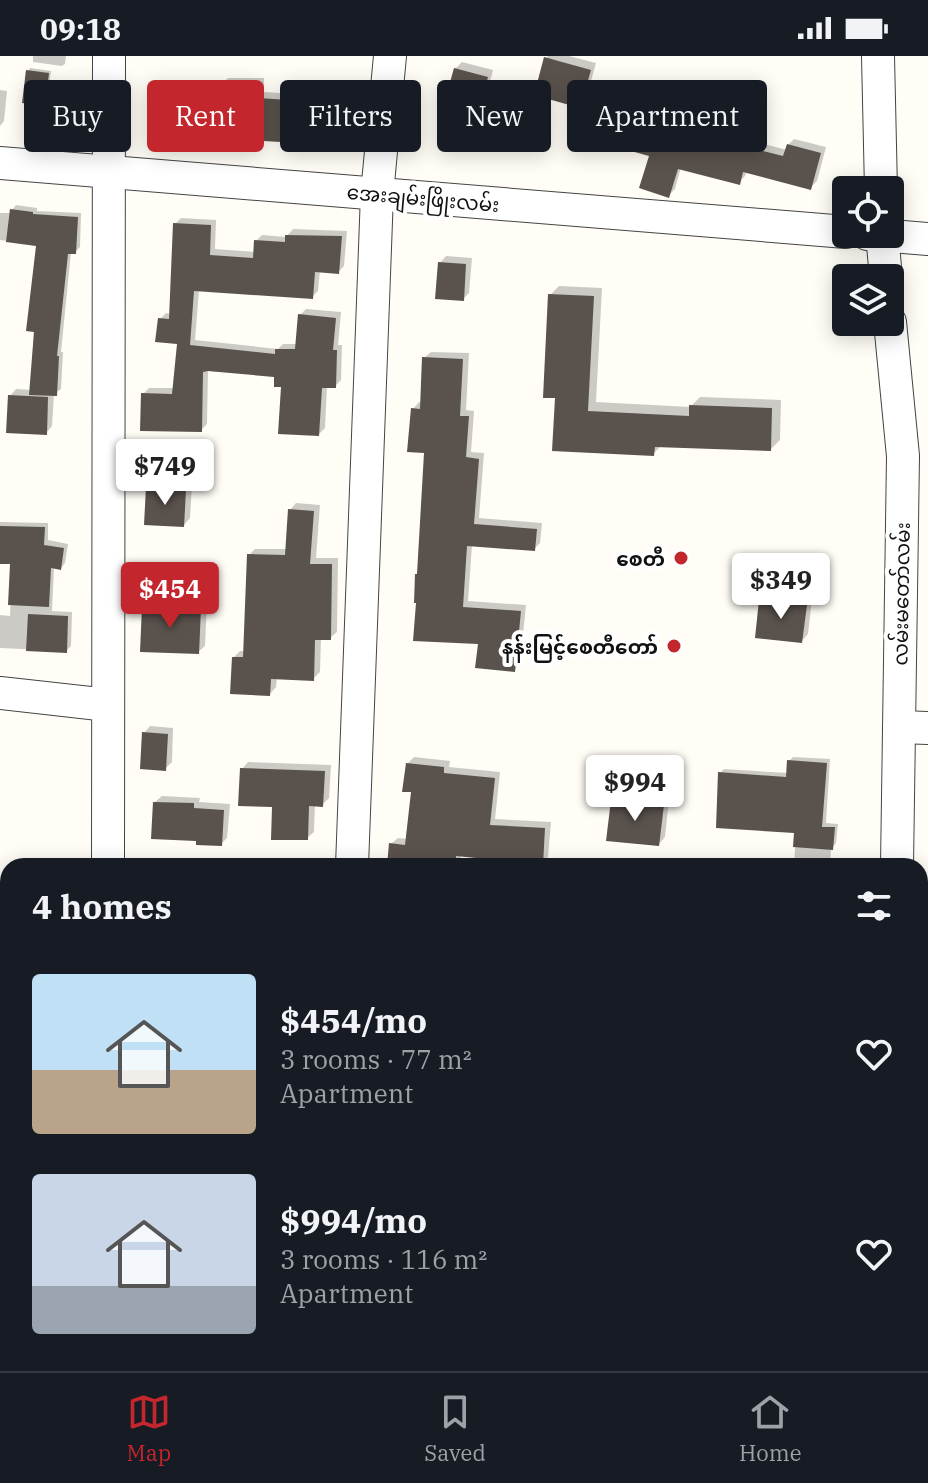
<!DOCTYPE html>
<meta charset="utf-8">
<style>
:root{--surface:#171b24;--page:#20242c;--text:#f1f3f6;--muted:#9ea1a6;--line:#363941;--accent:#c4262e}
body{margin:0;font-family:"IBM Plex Serif","Noto Sans Myanmar",serif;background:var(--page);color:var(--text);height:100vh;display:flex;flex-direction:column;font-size:30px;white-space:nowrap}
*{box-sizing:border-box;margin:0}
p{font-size:26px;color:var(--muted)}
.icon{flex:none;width:44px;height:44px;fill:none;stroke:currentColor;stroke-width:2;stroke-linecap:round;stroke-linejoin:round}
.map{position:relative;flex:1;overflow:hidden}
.drawer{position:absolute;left:0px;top:802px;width:928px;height:514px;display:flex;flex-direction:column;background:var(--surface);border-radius:24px 24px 0 0;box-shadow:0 4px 20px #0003}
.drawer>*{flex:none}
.guide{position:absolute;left:24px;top:24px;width:880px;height:72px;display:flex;gap:16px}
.buttons{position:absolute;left:832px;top:120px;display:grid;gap:16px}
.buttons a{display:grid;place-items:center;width:72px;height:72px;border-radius:8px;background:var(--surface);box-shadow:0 4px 20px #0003;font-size:40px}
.price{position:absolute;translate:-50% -68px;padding:0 18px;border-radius:8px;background:#fff;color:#222;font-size:26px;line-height:52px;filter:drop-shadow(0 2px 4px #0008)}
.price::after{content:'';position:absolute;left:50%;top:48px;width:24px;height:18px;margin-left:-12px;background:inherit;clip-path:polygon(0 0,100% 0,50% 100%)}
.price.on{background:var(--accent);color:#fff}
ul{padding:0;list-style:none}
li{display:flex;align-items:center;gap:24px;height:200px;padding:0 32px}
li span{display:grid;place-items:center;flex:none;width:224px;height:160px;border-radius:8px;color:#555}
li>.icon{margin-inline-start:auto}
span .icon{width:96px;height:96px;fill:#fffc;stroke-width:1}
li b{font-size:34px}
h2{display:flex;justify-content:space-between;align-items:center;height:96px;padding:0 32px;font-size:34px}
.chip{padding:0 28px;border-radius:8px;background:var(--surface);box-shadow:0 4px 20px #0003;font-size:28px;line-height:72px}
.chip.on{background:var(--accent);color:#fff}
.status{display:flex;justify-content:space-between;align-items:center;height:56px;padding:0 40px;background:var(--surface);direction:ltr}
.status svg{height:22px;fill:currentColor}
.tabs{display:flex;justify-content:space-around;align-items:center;height:112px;border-top:2px solid var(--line);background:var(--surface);font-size:22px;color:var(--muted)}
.tabs a{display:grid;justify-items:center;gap:4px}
.tabs .on{color:var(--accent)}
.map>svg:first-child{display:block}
</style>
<div class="status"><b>09:18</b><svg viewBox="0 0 49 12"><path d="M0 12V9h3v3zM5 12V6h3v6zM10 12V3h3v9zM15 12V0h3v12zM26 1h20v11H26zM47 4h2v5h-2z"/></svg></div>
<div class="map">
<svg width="928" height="1315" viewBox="0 0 928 1315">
<rect width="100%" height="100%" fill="#fffdf5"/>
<!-- shadow -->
<g fill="#0003">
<polygon points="33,0 66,0 65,8 62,10 33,6"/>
<polygon points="548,0 569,0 596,7 586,43 580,49 546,2"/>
<polygon points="462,6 493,14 484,49 478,55 455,13"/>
<polygon points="30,12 51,15 47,45 44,48 28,15"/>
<polygon points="228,22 264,22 264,36 342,41 340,81 334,87 266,68 198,67 194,71 158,30 165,24 224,26"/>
<polygon points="0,34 7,35 4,65 0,70"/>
<polygon points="651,40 691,50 686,68 787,94 788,89 794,83 826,91 817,125 811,131 747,115 745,120 739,126 681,111 675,133 669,139 652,98 645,46"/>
<polygon points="16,149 37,152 37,155 81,157 80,191 75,196 71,196 61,296 63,296 61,333 54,338 52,370 46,377 10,340 16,333 31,334 38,188 0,184 0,157 11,157 12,154"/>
<polygon points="181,162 216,164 215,193 256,196 256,185 262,179 286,181 293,173 347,175 344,210 338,216 320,214 318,235 312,241 199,234 195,284 278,293 283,288 297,288 300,259 306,253 341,256 338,289 342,289 341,324 335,330 327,330 325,372 319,378 276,320 208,315 207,368 201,374 143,338 149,332 174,332 179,286 160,263 166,257 171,258 175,168"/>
<polygon points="446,200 472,202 469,237 463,243 440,207"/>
<polygon points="559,230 602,232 596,346 690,351 700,341 781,344 780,384 771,393 662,389 653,398 557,340 550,239"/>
<polygon points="431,296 469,297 466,354 474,355 471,396 484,397 479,462 542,467 540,487 534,493 472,489 468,545 526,549 520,607 514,614 480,586 416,583 426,395 413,353 419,346 422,347 424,302"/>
<polygon points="154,426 192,428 190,462 184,469 148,432"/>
<polygon points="296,447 320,449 316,502 338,502 337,576 330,582 321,582 320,616 313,623 277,621 276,631 270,638 233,602 240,595 245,595 249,499 255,493 287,493 290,454"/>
<polygon points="0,466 48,467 48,484 68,488 65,507 61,512 54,511 52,555 72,556 71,590 66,595 0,592 0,559 10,560 12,506 0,506"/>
<polygon points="768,538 812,543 808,578 802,585 761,545"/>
<polygon points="150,544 207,546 205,590 198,596 144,551"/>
<polygon points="150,670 173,672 172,706 165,713 144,677"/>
<polygon points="414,701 450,705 449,711 500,716 495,763 551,766 548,801 542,807 461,798 460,810 389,810 391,788 398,782 408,783 413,735 407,708"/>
<polygon points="793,701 830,703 826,767 838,768 836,787 831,793 830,810 794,810 796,775 720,717 724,713 788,717 789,705"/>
<polygon points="248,706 331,709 329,742 322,749 315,748 314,776 307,782 274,749 242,713"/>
<polygon points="619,738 669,743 665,781 659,788 613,745"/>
<polygon points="162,740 200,742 199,746 230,748 227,782 221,788 155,746"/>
<polygon points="921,1214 928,1214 928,1251 920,1251"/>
<polygon points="149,1308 314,1308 314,1315 148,1315"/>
<polygon points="396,1308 628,1308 627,1315 395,1315"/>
<polygon points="696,1308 819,1308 818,1315 695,1315"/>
</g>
<!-- building -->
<g fill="#5a524d">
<polygon points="544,1 591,14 580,52 534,39"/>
<polygon points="454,12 488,21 478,58 444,48"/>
<polygon points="26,14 49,17 45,50 22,47"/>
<polygon points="219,28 259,28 258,42 336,47 335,89 263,85 264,70 195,69 195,73 155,71 156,30 219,32"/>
<polygon points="643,45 686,56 681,74 783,100 787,88 821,97 811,134 743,116 740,129 678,113 669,142 639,132 649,100 631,95"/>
<polygon points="10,153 33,156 33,158 78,161 76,198 68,198 57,300 59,300 57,340 29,339 34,276 26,275 36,190 6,186"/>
<polygon points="173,167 211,169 210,199 253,202 254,184 285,186 285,179 342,180 339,218 315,216 313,243 194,235 190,289 275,298 275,293 295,293 298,258 336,262 333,294 337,294 336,332 322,332 319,380 278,378 281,331 274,331 274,321 208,315 203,316 202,376 140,375 141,337 172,338 177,288 155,286 158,262 169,263"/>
<polygon points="438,206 466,208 464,245 435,243"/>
<polygon points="548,238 594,240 588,355 689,360 689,349 772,352 771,395 655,391 654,400 552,395 555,342 543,342"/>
<polygon points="422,301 463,303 460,360 469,360 466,401 479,403 474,468 537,473 535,495 467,490 463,551 521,555 515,616 475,612 478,588 413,585 416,547 414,547 415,518 417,518 424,397 407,396 411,352 420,353"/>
<polygon points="8,339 48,341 47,379 6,377"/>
<polygon points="146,431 186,434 184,471 144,469"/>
<polygon points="288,453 314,455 310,508 332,508 331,584 315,584 314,625 271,623 270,640 230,638 232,601 243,601 247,498 285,499"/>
<polygon points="0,470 45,471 44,489 64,492 61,514 51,512 49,551 8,549 10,508 0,508"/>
<polygon points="759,544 807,549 802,587 755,582"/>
<polygon points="142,550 201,552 199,598 140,596"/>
<polygon points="28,558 68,560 67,597 26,595"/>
<polygon points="142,676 168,678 166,715 140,713"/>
<polygon points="787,704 827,707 822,771 835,771 833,794 793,791 794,777 716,772 718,716 786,721"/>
<polygon points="406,707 444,711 444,717 495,722 490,769 545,772 543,809 456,800 456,810 387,810 389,787 405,789 411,736 402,736"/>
<polygon points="240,712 325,715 323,751 309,750 308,784 271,784 272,751 238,750"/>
<polygon points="611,744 664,749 659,790 606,785"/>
<polygon points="153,746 194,747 194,752 224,754 222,790 196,789 196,785 151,783"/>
</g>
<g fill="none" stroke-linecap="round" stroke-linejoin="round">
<!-- street casing -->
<g stroke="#444" stroke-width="34">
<g id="street">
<polyline points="878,0 881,134"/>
<polyline points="0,107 846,176"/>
<polyline points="867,178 928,183"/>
<polyline points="882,178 886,222"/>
<polyline points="890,266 903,400 897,810"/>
<polyline points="0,637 108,649"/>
<polyline points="899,671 928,672"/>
<polyline points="108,810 109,0"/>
<polyline points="352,810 377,138 390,0"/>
<polyline points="920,939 928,940"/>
<polyline points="920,1182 928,1182"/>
<polyline points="108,1308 108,1315"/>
<polyline points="342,1315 342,1308"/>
<polyline points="890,1315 890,1308"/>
</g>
</g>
<!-- street -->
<use href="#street" stroke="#fff" stroke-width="32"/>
</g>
<!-- markers -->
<g fill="#c4262e" stroke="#fff" stroke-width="3">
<circle cx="681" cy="502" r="8"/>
<circle cx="674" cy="590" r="8"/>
</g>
<g text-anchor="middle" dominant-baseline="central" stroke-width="8" stroke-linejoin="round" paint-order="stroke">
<!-- street labels -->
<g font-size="20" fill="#111" stroke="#fff">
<text transform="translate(423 142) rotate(5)">အေးချမ်းဖြိုးလမ်း</text>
<text transform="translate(901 538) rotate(-89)">လမ်းမတော်လမ်း</text>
</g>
<!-- poi labels -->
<g font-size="20" font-weight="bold" fill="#111" stroke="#fff" text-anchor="end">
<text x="665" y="502">စေတီ</text>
<text x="658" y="590">နန်းမြင့်စေတီတော်</text>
</g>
</g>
</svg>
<div class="buttons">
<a><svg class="icon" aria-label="locate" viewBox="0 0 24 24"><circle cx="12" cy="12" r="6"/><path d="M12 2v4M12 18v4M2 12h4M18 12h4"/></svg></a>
<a><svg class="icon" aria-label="layers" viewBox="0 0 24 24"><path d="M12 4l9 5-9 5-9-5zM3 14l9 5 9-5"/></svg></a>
</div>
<b class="price" style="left:165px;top:451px">$749</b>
<b class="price" style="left:781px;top:565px">$349</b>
<b class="price on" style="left:170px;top:574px">$454</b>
<b class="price" style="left:635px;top:767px">$994</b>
<div class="guide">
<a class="chip">Buy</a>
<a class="chip on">Rent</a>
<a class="chip">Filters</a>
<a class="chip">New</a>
<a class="chip">Apartment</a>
</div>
<section class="drawer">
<h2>4 homes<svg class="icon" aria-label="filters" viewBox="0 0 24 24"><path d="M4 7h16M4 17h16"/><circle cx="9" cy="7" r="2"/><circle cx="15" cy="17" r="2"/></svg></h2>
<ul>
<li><span style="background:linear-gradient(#bfe0f5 60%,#b9a48a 0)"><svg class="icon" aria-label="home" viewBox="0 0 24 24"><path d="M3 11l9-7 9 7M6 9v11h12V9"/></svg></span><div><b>$454/mo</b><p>3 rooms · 77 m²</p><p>Apartment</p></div><svg class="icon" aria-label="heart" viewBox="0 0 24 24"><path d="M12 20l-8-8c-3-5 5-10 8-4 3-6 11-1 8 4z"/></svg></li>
<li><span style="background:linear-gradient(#c9d6e8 70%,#9aa5b1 0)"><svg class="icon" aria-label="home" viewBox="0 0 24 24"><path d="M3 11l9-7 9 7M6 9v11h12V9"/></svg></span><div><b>$994/mo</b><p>3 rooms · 116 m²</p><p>Apartment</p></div><svg class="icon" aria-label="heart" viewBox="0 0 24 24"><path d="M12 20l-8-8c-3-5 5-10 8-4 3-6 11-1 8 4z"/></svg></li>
</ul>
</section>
</div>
<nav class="tabs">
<a class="on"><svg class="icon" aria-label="map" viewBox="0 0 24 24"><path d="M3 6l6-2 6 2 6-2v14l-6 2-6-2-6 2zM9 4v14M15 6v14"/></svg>Map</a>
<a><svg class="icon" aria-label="saved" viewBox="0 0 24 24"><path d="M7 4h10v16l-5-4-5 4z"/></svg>Saved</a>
<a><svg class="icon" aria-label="home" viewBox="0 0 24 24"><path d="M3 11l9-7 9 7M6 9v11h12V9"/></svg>Home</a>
</nav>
